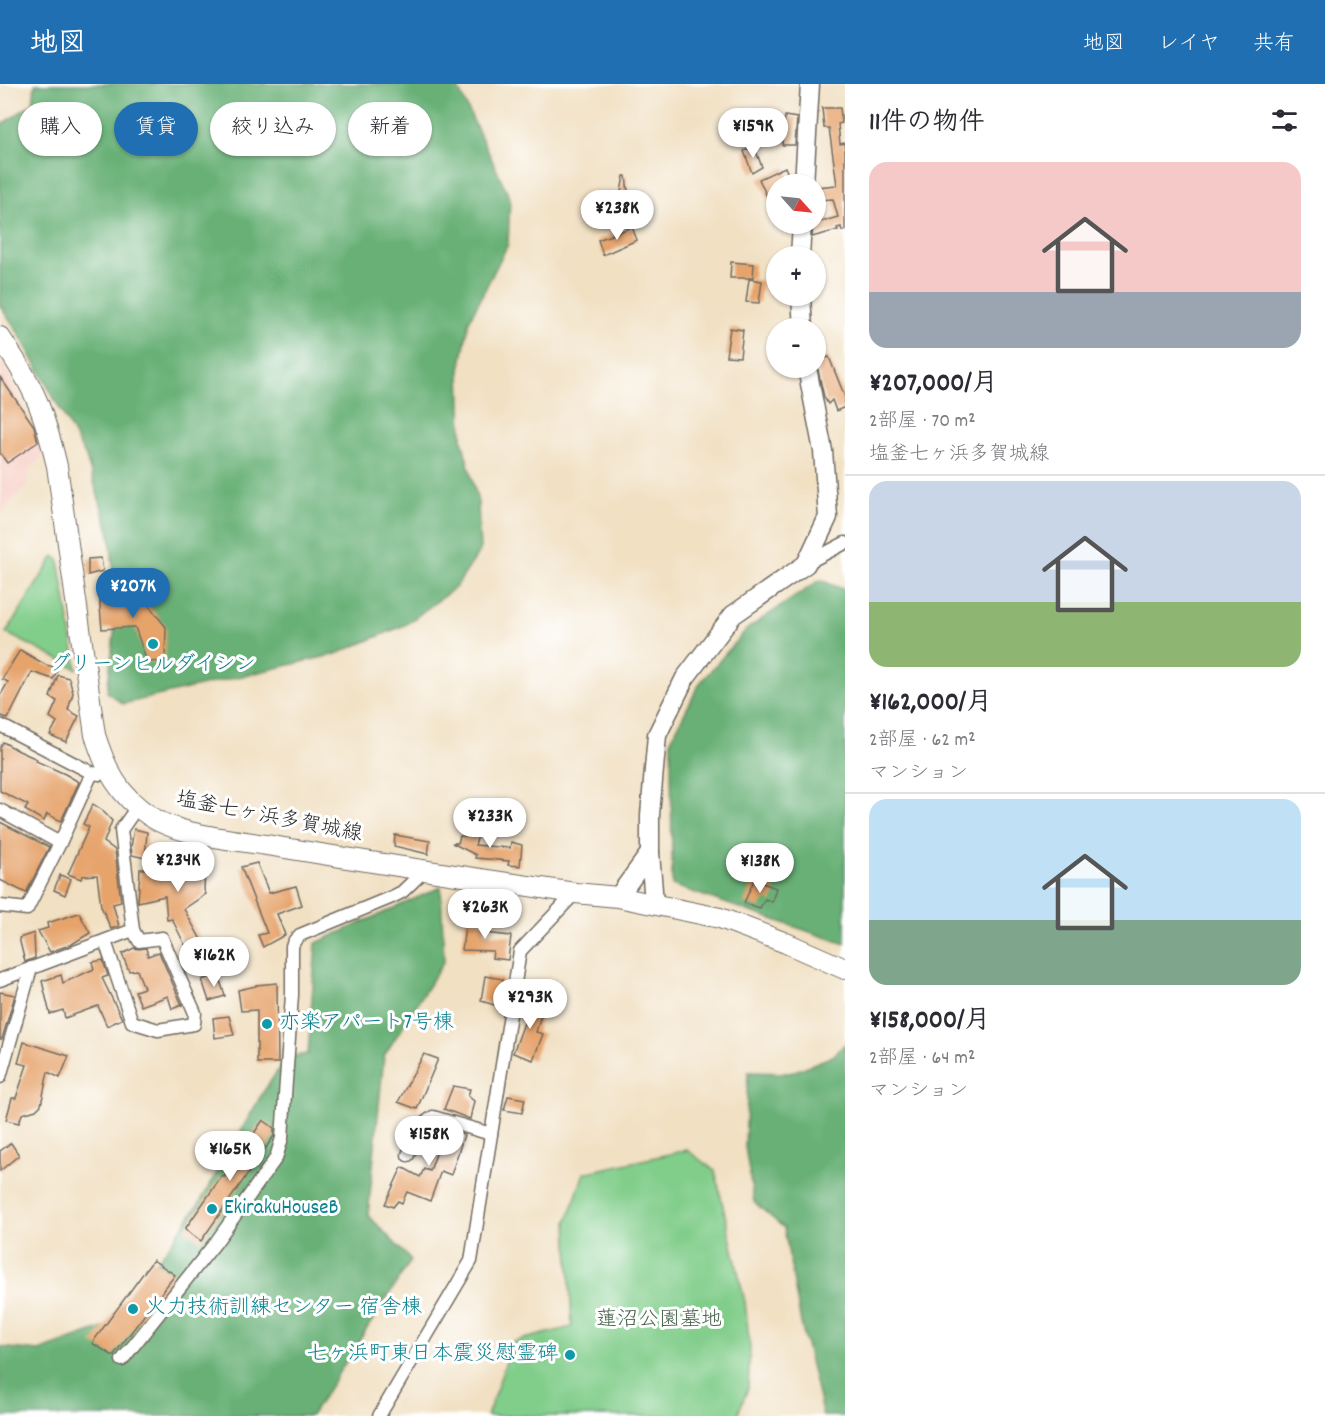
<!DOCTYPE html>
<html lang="ja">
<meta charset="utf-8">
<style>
:root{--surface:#fff;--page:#f2f2f3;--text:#2b2b33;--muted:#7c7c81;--line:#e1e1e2;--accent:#1f6fb2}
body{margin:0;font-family:Dekko,"Klee One",sans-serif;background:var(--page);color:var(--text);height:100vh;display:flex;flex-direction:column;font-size:22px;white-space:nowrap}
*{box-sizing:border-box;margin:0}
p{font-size:20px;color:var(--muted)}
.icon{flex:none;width:33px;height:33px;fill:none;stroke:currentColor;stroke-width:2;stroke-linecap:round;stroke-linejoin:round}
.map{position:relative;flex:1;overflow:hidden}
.panel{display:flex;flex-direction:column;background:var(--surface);width:480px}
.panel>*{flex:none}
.hud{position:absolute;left:18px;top:18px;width:570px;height:54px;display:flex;gap:12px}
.needle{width:39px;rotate:117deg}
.tools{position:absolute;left:766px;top:90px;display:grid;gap:12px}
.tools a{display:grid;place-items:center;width:60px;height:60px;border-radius:50%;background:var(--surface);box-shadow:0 2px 4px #0004;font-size:30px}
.price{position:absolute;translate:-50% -51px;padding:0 14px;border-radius:21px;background:#fff;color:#222;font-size:20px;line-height:39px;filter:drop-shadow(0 2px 3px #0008)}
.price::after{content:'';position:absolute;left:50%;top:36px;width:18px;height:14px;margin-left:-9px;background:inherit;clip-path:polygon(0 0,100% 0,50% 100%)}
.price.on{background:var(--accent);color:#fff}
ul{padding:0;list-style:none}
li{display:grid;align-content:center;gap:12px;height:318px;padding:0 24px}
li+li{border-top:2px solid var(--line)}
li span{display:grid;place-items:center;height:186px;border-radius:18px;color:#555}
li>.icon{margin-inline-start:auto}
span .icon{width:108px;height:108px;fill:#fffc;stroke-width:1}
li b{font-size:26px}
h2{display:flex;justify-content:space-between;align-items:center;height:72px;padding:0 24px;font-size:26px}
.pill{padding:0 21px;border-radius:27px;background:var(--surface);box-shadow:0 2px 4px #0004;font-size:21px;line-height:54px}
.pill.on{background:var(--accent);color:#fff}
header{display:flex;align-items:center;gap:36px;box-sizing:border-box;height:84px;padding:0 30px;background:var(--accent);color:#fff}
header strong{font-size:28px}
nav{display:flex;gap:33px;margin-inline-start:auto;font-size:21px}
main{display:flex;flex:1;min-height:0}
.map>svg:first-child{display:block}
</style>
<header>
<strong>地図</strong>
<nav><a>地図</a><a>レイヤ</a><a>共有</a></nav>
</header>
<main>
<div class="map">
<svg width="845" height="1332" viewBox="0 0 845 1332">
<rect width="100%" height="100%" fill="#fff"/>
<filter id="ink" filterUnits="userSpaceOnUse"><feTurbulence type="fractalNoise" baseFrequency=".0167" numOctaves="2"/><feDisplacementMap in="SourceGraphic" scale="12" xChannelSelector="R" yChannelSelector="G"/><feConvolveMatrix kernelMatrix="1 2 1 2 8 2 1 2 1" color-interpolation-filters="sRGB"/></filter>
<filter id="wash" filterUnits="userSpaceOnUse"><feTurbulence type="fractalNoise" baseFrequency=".008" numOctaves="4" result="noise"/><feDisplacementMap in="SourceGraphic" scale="24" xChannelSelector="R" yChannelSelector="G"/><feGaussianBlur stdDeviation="1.35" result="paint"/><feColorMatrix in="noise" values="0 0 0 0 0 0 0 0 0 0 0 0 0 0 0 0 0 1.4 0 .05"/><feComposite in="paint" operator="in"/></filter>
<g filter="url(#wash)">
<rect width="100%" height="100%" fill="#f1e0c2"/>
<!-- built -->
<polygon fill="#f7d1c8" points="0,275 42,361 45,371 30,386 27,401 0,430"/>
<!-- green -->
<g fill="#81cd8a" stroke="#567c5a" stroke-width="1.5">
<polygon points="54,472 59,476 77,585 6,549"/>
<polygon points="687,1066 715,1087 745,1218 750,1264 748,1304 737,1332 487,1332 513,1258 572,1243 567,1138 584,1089"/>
</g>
<!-- forest -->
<g fill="#68b076" stroke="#4a6e50" stroke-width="1.5">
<polygon points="35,0 456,0 510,114 508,160 469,237 460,286 462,356 478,418 480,467 456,503 405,541 336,570 123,620 107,608 117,526 110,450 86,373 18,248 0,222 0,42 33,19"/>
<polygon points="820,496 845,506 845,860 672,801 671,656 700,599 747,545"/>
<polygon points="441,803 444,877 384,972 368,1131 411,1176 311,1332 0,1332 0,1263 39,1267 111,1241 199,1120 262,1010 287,973 308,970 316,859"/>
<polygon points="845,960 845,1332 823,1332 801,1239 784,1144 754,1118 745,1063 748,988 790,989 833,972"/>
</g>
<g id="blocks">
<!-- building -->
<g fill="#e6a36a">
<polygon points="822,24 840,24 842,39 838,40 840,60 845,59 845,146 842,147 841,143 837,144 838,146 812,153 813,140 838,133 833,115 816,116 816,103 837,101 829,44 824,44"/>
<polygon points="785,32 797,34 795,61 782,61"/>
<polygon points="754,62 762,83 752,89 744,67"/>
<polygon points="785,83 792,100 777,100 777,114 769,117 759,95"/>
<polygon points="624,92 626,92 630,124 605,129 603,116 620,113"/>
<polygon points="632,143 637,156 603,171 598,156"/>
<polygon points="731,178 754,180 753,194 730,194"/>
<polygon points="749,195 762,197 759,219 746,218"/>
<polygon points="730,244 743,246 740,273 726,272"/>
<polygon points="829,273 845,313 845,323 836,327 832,316 828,320 824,313 816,277 816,276"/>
<polygon points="0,293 34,342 38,358 7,379 0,369"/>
<polygon points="101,474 103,487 88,491 88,475"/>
<polygon points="121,495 123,515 142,513 166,543 165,577 147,578 135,543 102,545 100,523 100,497"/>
<polygon points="20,566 46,581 58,584 53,595 32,588 8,635 0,631 0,612 8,598 2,595"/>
<polygon points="58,591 69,594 73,609 68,626 79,632 66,658 50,651 57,638 50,633 57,617 50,613"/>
<polygon points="3,658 19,667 37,675 36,677 65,690 79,698 61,737 47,730 44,737 25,726 28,721 0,707 0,663"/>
<polygon points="93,720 102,726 112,737 104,758 115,766 121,818 113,820 119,842 111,845 101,822 97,791 82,792 81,795 68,790 89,743 83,740"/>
<polygon points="0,738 49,763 26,809 0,796"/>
<polygon points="470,741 480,745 475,761 510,764 511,758 522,761 520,782 508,781 509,777 475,774 476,771 452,759 458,759 460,752 465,752"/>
<polygon points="134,745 147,748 145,774 132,771 131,763"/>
<polygon points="395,751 430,757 428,770 394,762"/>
<polygon points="195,761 208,764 202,785 205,785 204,806 206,810 184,825 205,863 190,871 172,835 167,836 165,812 138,818 140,785 166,784 166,778 189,779"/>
<polygon points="257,779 269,809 296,802 302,821 277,830 285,851 263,863 258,851 267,849 241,783"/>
<polygon points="60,791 71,795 65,811 54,806"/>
<polygon points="754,796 776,804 772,818 765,815 760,824 744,819"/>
<polygon points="79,829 90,849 72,860 50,868 38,847 48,844 47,839"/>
<polygon points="466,835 486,839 484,849 511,852 508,876 492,874 493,867 462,866"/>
<polygon points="34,849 35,874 25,878 19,854"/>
<polygon points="134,864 139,865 146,864 148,872 159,868 182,921 172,925 168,912 141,922 135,907 144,904 137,886 129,887 122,870"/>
<polygon points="103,876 108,892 102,894 122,935 107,942 98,922 65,934 63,926 50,930 42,897 61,891 63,899 94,885 92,878"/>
<polygon points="218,890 225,912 209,917 202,896"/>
<polygon points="485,892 503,895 498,922 481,917"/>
<polygon points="277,899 278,979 257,979 257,926 241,927 238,906 256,902 256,901"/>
<polygon points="0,908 15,911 2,955 0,955"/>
<polygon points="530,913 545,918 536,948 543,950 533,976 513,969 527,931 523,929"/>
<polygon points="229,932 234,951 215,954 213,934"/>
<polygon points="24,958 69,972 60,994 48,988 41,1021 36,1026 22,1030 19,1039 6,1036 12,1014 16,1014 27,981 18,979"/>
<polygon points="424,970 438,975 417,1025 398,1018"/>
<polygon points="453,1002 470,1005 468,1012 474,1017 470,1035 444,1025"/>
<polygon points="508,1012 525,1015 522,1029 504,1026"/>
<polygon points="263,1036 274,1044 274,1052 201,1157 185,1145 222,1092 224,1093"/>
<polygon points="435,1042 464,1051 451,1091 441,1087 430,1117 407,1108 402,1119 398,1117 393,1123 385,1120 402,1083 420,1093 424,1085 430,1087 437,1067 423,1063 430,1046"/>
<polygon points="11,1059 19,1071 0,1087 0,1067"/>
<polygon points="153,1176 175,1191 113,1272 92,1259"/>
</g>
</g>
</g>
<g filter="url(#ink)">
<use href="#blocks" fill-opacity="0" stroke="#706a60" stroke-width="1.5"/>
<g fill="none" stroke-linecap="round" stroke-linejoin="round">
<!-- street casing -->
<g stroke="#706a60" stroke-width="15">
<g id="street">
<polyline points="807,479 845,459"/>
<polyline points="0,641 92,689 100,690"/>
<polyline points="0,726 60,759"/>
<polyline points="0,822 27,825 60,759 92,689"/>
<polyline points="105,857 132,938 158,946 194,940 195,929 162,854 139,857 133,846"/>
<polyline points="0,896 133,846 121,746 137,723"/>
<polyline points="0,993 31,884"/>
<polyline points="408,1071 418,1044 433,1033 491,1050"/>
<polyline points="122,1276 216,1158 276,1074 282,1054 292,911 292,862 295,856 300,851 392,813 402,808 425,786"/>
<polyline points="379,1332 471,1177 520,867 575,809"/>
</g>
</g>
<!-- secondary casing -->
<g stroke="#706a60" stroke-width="21">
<g id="secondary">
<polyline points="804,100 810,0"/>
<polyline points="800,172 802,140"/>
<polyline points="801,212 803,244"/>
<polyline points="618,813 650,769"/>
<polyline points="654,819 650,769 650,731 657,651 685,594 733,531 806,480 828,433 823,367 807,284"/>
</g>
</g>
<!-- primary casing -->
<g stroke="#706a60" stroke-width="22">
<path id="primary" d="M 0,253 C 14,274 28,295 38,319 C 46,339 52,361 57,382 L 95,651 C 106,686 119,712 150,732 C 179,752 238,756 273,762 C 374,779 474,794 575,809 L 618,813 L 720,834 L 786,859 L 845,885"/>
</g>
<!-- street -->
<use href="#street" stroke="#fff" stroke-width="12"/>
<!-- secondary -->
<use href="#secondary" stroke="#fff" stroke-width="18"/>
<!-- primary -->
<use href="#primary" stroke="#fff" stroke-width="20"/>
</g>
</g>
<!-- markers -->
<g fill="#0f9aa8" stroke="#fff" stroke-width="2">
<circle cx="153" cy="560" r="6"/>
<circle cx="267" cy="940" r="6"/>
<circle cx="212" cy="1125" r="6"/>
<circle cx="133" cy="1225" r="6"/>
<circle cx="570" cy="1271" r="6"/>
</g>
<g text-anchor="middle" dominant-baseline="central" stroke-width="6" stroke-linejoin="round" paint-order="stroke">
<!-- culture labels -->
<g font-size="21" fill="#0d838f" stroke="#fff" text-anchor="start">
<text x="153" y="582" text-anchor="middle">グリーンヒルダイシン</text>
<text x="279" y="940">亦楽アパート7号棟</text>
<text x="224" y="1125">EkirakuHouseB</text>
<text x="145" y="1225">火力技術訓練センター 宿舎棟</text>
<text x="558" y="1271" text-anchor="end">七ヶ浜町東日本震災慰霊碑</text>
</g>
<!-- street labels -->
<g font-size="21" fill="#2b2b2b" stroke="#fff">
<text transform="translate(269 734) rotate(11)">塩釜七ヶ浜多賀城線</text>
</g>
<!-- park labels -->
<g font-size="21" fill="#49644c" stroke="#fff">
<text x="659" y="1237">蓮沼公園墓地</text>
</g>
</g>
</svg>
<div class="tools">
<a><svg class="needle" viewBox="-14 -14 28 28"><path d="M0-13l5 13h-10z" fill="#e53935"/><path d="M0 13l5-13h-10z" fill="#7c7c81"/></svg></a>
<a>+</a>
<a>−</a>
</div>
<b class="price" style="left:753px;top:75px">¥159K</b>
<b class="price" style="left:617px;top:157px">¥238K</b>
<b class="price on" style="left:133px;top:535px">¥207K</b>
<b class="price" style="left:490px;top:765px">¥233K</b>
<b class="price" style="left:178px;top:809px">¥234K</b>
<b class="price" style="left:760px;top:810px">¥138K</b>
<b class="price" style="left:485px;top:856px">¥263K</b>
<b class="price" style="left:214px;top:904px">¥162K</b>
<b class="price" style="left:530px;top:946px">¥293K</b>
<b class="price" style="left:429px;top:1083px">¥158K</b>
<b class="price" style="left:230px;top:1098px">¥165K</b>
<div class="hud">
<a class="pill">購入</a>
<a class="pill on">賃貸</a>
<a class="pill">絞り込み</a>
<a class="pill">新着</a>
</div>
</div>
<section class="panel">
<h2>11件の物件<svg class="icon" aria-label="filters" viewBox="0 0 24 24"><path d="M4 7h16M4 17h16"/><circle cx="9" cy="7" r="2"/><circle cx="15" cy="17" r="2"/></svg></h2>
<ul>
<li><span style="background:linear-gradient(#f6c9c9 70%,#9aa5b1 0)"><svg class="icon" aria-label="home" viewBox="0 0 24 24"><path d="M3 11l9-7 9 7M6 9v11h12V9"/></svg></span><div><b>¥207,000/月</b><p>2部屋 · 70 m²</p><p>塩釜七ヶ浜多賀城線</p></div></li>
<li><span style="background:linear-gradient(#c9d6e8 65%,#8fb573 0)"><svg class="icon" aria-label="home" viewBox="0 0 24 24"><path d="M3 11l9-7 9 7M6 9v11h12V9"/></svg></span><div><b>¥162,000/月</b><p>2部屋 · 62 m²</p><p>マンション</p></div></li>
<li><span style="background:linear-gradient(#bfe0f5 65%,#7fa58c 0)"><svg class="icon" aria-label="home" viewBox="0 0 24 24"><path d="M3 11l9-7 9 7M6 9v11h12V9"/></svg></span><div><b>¥158,000/月</b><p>2部屋 · 64 m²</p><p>マンション</p></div></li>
</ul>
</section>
</main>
